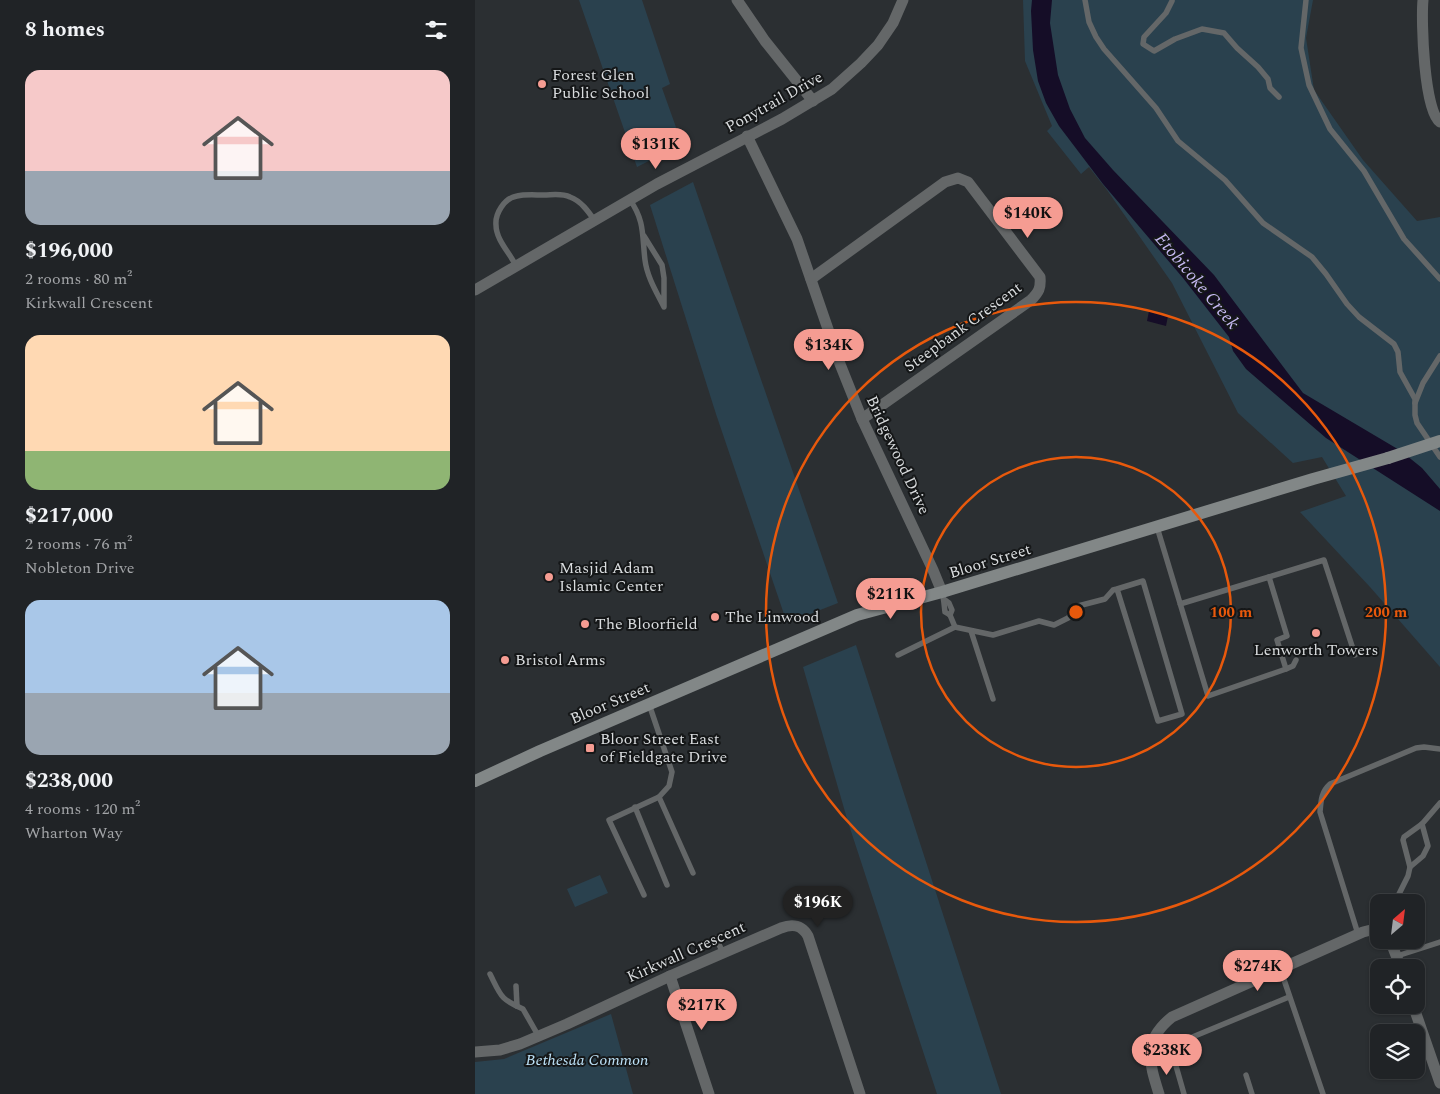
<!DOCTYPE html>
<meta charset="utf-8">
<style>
:root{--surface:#202326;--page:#282b2e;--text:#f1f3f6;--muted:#a2a4a7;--line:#3d4043;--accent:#f59c92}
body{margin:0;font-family:Spectral,serif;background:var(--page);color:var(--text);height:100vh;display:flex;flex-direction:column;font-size:19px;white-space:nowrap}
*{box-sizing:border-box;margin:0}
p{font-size:16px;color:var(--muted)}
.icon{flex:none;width:28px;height:28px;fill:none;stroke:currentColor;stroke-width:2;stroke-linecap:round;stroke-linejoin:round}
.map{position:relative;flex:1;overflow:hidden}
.drawer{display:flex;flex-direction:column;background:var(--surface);width:475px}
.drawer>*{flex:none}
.needle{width:32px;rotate:28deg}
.tools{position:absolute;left:895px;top:894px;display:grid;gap:10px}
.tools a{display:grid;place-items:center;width:55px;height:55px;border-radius:10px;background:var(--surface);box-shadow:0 1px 4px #0004,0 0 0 1px var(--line);font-size:25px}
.price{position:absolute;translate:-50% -42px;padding:0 11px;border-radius:18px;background:var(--accent);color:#111;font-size:16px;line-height:32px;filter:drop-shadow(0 1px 2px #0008)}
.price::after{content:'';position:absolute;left:50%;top:30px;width:15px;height:11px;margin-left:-8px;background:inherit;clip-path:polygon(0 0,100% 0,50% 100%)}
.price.selected{background:#222;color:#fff}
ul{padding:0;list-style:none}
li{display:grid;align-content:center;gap:10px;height:265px;padding:0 25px}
li span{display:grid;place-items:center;height:155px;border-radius:15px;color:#555}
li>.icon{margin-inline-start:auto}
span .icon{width:90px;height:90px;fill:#fffc;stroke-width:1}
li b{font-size:21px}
h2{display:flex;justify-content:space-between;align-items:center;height:60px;padding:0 25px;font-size:21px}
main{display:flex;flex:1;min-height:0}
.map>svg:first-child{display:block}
</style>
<main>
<section class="drawer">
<h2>8 homes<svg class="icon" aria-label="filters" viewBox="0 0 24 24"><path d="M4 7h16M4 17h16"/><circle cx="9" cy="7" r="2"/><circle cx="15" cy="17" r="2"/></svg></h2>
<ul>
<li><span style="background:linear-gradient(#f6c9c9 65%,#9aa5b1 0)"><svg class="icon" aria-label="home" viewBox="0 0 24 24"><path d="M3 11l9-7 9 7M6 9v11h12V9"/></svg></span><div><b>$196,000</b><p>2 rooms · 80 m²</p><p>Kirkwall Crescent</p></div></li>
<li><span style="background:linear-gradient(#ffd9b3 75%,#8fb573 0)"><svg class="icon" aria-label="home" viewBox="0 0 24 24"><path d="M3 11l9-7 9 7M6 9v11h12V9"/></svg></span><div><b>$217,000</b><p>2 rooms · 76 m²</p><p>Nobleton Drive</p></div></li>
<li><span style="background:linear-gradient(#a9c7e8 60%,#9aa5b1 0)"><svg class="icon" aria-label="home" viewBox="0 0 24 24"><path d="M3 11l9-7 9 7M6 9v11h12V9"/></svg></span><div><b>$238,000</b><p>4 rooms · 120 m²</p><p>Wharton Way</p></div></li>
</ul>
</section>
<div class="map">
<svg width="965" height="1094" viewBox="0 0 965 1094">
<rect width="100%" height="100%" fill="#2b2f32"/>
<!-- green -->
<g fill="#2a414e">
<polygon points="104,0 167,0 195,84 187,88 207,144 162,167"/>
<polygon points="548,0 838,0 831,38 839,90 888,160 942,221 965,217 965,667 895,587 825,512 871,496 847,457 818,463 763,413 697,283 632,190 614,167 606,174 572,131 577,126 550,61"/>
<polygon points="218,182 363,603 312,623 241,414 175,205"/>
<polygon points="381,645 526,1094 462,1094 373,822 328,667"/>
<polygon points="125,875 133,893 100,907 92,889"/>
<polygon points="136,1014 158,1094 0,1094 0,1062 29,1059"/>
</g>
<!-- water -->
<g fill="#150d27">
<polygon points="557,0 577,0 575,23 583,75 595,109 610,138 638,170 739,275 828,393 926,451 947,468 965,489 965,511 851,438 771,369 758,351 754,337 708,278 628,184 584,126 571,103 563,81 558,50 556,11"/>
<polygon points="674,311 693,316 691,326 672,321"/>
</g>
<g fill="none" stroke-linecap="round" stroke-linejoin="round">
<!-- lane -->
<g stroke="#646768" stroke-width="5.5">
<polyline points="610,0 614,22 621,37 629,49 681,108 703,141 750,180 788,223 837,257 851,274 872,304 884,317 919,344 923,352 925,372 940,399 940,415 942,423 965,457"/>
<polyline points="831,0 826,48 834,85 855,129 889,171 929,239 965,279"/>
<polyline points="697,1 691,13 669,37 668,44 679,51 700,39 727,29 749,33 762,48 783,67 793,79 795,88 804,97"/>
<path d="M 155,200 C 170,221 167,236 170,260 C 172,277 182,293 189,307 L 189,278 L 187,265 L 169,236"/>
<path d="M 41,266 C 35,253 21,240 21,225 C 20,214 29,198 42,196 C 50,194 60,195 69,195 C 77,195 87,193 95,197 C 106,201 113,211 120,221"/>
<polyline points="940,403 948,383 965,356"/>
<polyline points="682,527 733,696 811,669 802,640 812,636 794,577 705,604"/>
<polyline points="794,577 849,560 880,655"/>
<polyline points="470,600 474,603 477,610 475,615"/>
<polyline points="480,627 518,635 564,621 579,625 593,618 603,606 630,599 638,590 642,589 668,581 707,714 683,721 642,589"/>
<polyline points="496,631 518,699"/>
<path d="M 423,655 L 480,627 L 475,615 L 470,612 C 469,605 469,599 467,592"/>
<polyline points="811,669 818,666 821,660"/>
<polyline points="174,704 197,772 194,786 184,797 218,873"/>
<polyline points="160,807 192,885"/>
<polyline points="935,867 948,856 953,846 947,824"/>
<polyline points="169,895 134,820 184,797"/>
<polyline points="920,902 933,876 935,867 928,840 929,837 947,824 965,803"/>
<path d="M 883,934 L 845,812 C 846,801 846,792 855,784 L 941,748 L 949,747 L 965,749"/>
<polyline points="241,938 248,953"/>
<polyline points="922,956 965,942"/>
<polyline points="805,968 848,1094"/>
<path d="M 15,974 C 26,996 25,999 48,1009 L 64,1037"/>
<polyline points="41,986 42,1006"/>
<polyline points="771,1075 777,1094"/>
<polyline points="709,1094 701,1066 701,1057 704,1048 715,1038 814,997"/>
</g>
<!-- street -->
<g stroke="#646768" stroke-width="11">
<polyline points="262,0 290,41 338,101"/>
<path d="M 948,0 C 946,21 949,111 965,122"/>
<polyline points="272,136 322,239 365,364 387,419 458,570 467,592"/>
<path d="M 336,279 L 470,182 L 483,178 L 493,182 L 565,277 C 566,288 564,292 556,300 L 387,419"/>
<polyline points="0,290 182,184 307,119 357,89 386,63 403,45 418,23 428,0"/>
<polyline points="915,940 926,968"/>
<polyline points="195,976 234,1094"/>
<polyline points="938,1005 965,1083"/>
<path d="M 0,1052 L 25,1050 L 45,1044 L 92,1024 L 195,976 L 306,928 C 317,924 326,924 333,936 L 385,1094"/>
<path d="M 684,1094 C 674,1062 667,1041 697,1017 L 888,932 L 896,930 L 904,932"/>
</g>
<!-- secondary -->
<polyline stroke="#828787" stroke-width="12" points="0,781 65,751 382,615 467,592 838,479 913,458"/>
<!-- secondary-bridge -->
<polyline stroke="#828787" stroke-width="12" points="913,458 965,441"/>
</g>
<!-- distance rings -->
<g fill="none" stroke="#e8590c" stroke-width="2.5">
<circle cx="601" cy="612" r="155"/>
<circle cx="601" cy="612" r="310"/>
</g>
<!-- markers -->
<g fill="#f59c92" stroke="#151718" stroke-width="2">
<circle cx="67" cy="84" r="5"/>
<circle cx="74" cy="577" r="5"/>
<circle cx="240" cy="617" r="5"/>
<circle cx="110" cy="624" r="5"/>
<circle cx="841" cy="633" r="5"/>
<circle cx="30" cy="660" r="5"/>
<rect x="110" y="743" width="10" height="10" rx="2.5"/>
</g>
<g text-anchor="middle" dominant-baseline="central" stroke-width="4" stroke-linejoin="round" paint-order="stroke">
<!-- poi labels -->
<g font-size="16" fill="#d9dcde" stroke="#151718" text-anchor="start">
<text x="77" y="75">Forest Glen<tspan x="77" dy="18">Public School</tspan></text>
<text x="84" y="568">Masjid Adam<tspan x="84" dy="18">Islamic Center</tspan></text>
<text x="250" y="617">The Linwood</text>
<text x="120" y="624">The Bloorfield</text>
<text x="841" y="650" text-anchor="middle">Lenworth Towers</text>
<text x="40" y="660">Bristol Arms</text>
<text x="125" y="739">Bloor Street East<tspan x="125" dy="18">of Fieldgate Drive</tspan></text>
</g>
<!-- street labels -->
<g font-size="16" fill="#d9dcde" stroke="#151718">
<text transform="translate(299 102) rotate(-29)">Ponytrail Drive</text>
<text transform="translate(488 327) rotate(-36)">Steepbank Crescent</text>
<text transform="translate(423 455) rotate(65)">Bridgewood Drive</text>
<text transform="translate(515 561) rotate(-17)">Bloor Street</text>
<text transform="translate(135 703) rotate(-23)">Bloor Street</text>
<text transform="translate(211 952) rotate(-24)">Kirkwall Crescent</text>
</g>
<!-- park labels -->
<g font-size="16" font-style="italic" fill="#bde2f8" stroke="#151718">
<text x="112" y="1060">Bethesda Common</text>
</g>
<!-- water labels -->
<g font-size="18" font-style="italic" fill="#c7baf4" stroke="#151718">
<text transform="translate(722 281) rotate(50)">Etobicoke Creek</text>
</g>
</g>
<circle cx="601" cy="612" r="8" fill="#e8590c" stroke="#151718" stroke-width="2.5"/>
<g font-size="15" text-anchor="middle" font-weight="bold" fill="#e8590c" stroke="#151718" stroke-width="4" stroke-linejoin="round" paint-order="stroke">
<text x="756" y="617">100 m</text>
<text x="911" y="617">200 m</text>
</g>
</svg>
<div class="tools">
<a><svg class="needle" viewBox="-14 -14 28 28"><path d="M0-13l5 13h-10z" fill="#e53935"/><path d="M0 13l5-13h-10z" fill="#a2a4a7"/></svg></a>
<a><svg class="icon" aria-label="locate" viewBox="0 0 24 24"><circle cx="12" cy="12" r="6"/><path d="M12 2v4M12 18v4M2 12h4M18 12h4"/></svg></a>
<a><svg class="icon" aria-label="layers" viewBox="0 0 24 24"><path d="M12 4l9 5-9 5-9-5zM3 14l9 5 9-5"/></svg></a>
</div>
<b class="price" style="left:181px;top:170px">$131K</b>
<b class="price" style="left:553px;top:239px">$140K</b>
<b class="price" style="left:354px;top:371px">$134K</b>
<b class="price" style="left:416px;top:620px">$211K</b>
<b class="price selected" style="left:343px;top:928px">$196K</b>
<b class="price" style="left:783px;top:992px">$274K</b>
<b class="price" style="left:227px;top:1031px">$217K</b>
<b class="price" style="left:692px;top:1076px">$238K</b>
</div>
</main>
